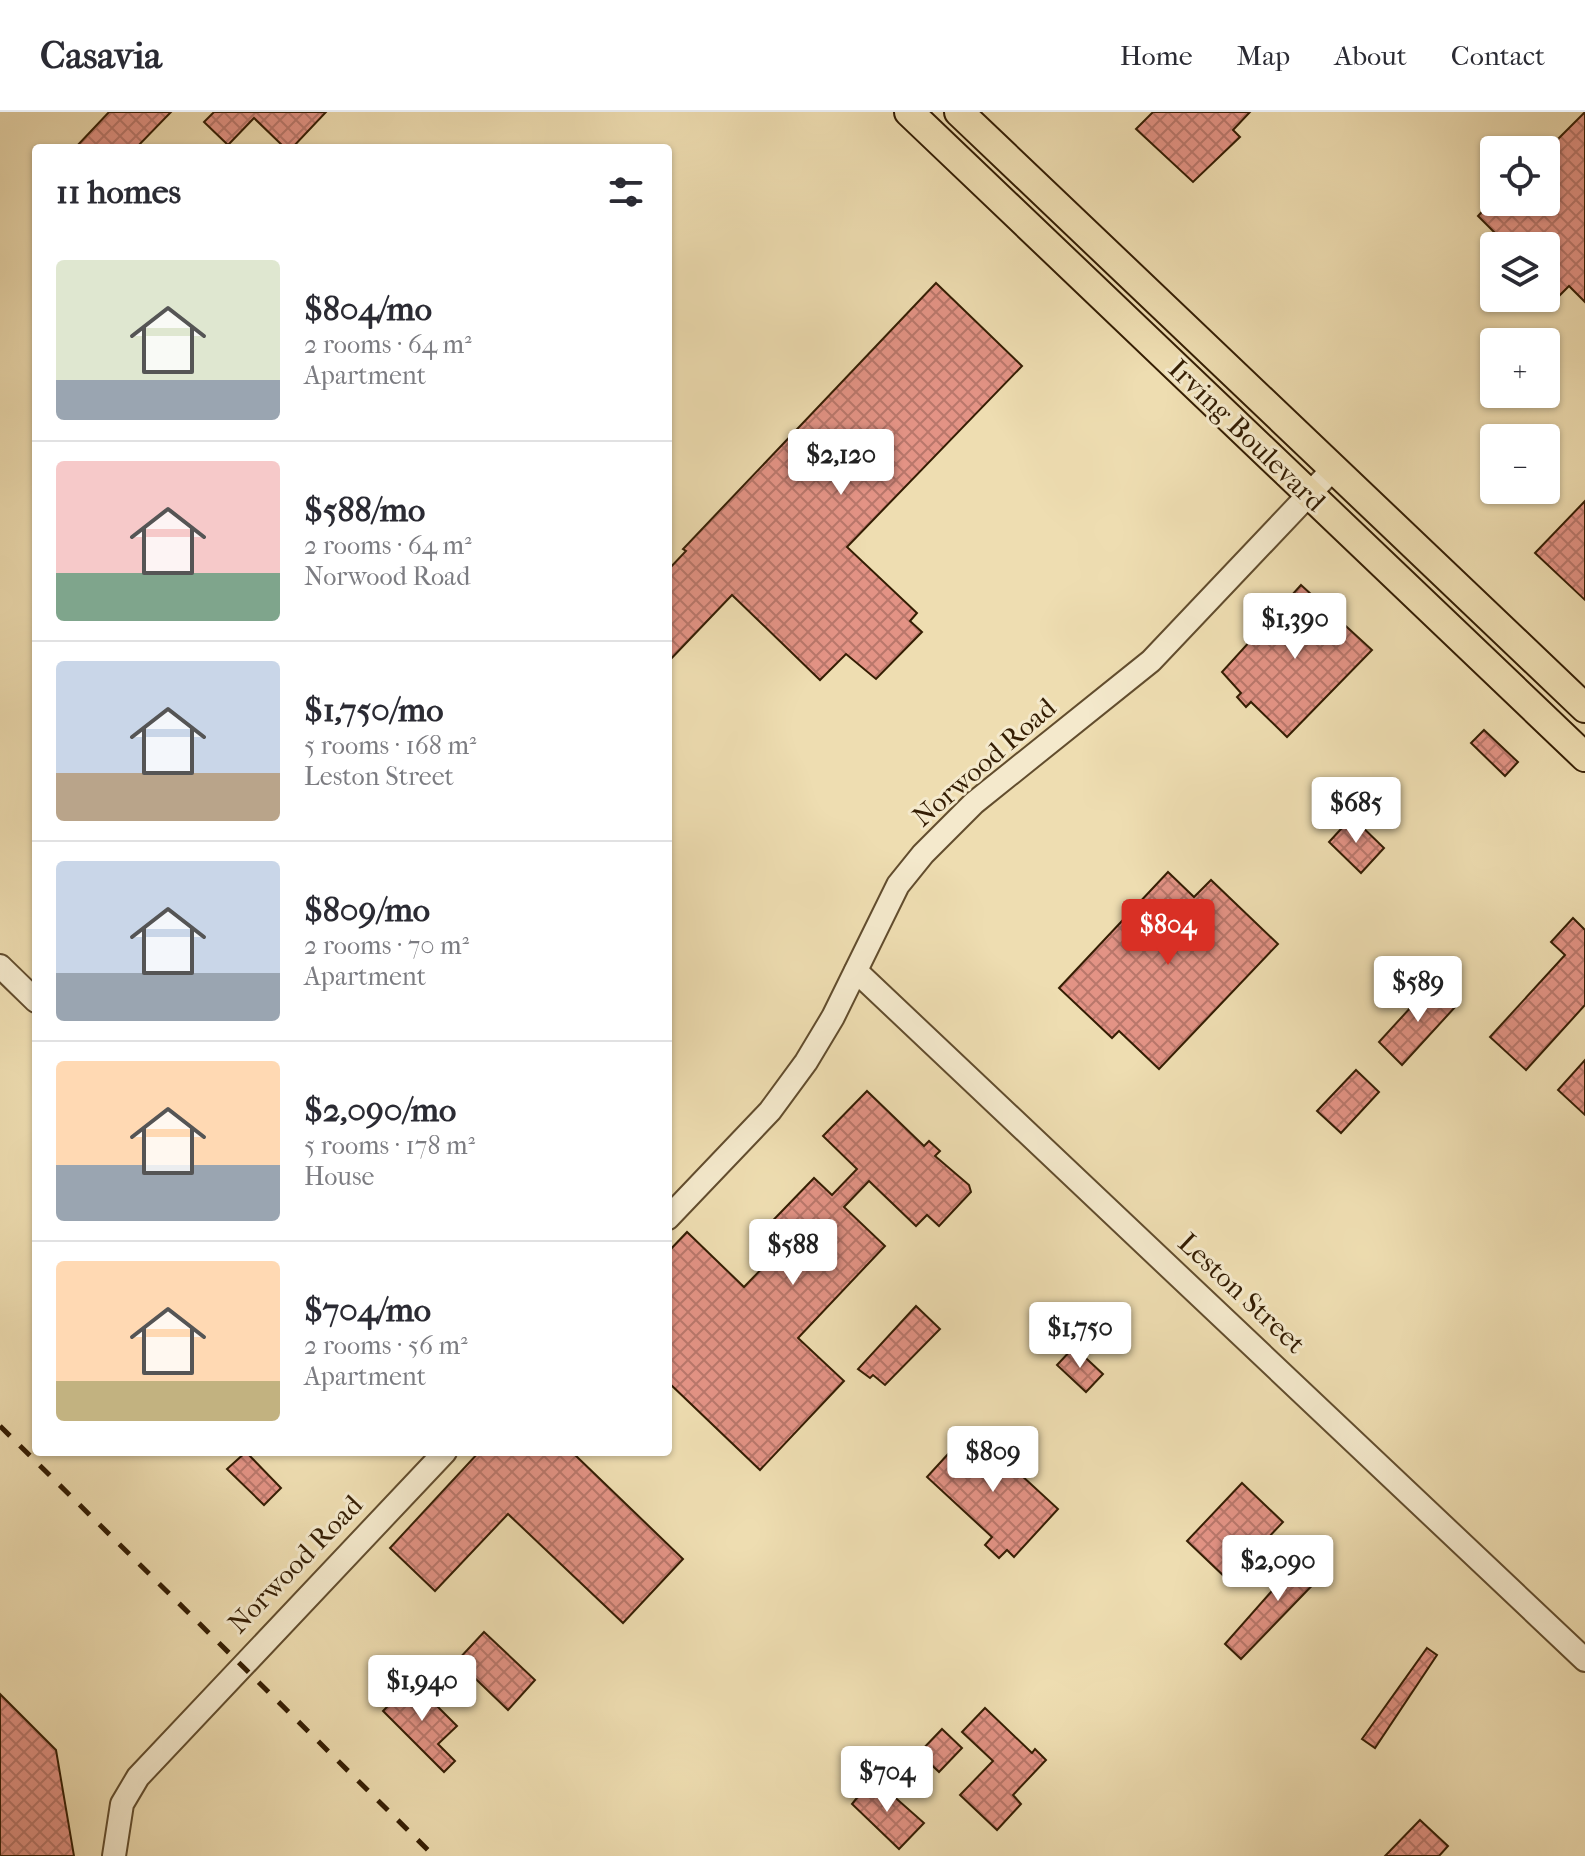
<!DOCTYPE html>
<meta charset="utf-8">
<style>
:root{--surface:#fff;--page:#f7f7f7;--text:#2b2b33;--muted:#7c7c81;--line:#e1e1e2;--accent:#d93025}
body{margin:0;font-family:"IM FELL French Canon",serif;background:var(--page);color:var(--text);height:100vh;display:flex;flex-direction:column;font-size:30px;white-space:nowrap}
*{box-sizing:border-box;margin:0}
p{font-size:26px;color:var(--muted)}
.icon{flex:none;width:44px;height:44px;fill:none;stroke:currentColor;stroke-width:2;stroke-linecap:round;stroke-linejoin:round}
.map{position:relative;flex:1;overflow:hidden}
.panel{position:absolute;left:32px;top:32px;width:640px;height:1312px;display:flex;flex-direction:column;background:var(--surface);border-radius:8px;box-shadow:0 2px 6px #0004}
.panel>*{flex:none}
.controls{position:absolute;left:1480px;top:24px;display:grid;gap:16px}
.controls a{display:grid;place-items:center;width:80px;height:80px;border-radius:8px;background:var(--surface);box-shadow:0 2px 6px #0004;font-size:40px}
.price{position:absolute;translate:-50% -68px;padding:0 18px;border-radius:8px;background:#fff;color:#222;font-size:26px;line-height:52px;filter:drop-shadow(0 2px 4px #0008)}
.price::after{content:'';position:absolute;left:50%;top:48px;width:24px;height:18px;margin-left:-12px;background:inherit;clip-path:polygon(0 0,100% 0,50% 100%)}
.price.active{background:var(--accent);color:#fff}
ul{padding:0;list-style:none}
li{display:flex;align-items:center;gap:24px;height:200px;padding:0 24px}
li+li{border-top:2px solid var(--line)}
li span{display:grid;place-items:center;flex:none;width:224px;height:160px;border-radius:8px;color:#555}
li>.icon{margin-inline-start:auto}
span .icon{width:96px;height:96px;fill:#fffc;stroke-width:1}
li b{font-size:34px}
h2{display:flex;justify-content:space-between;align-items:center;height:96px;padding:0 24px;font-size:34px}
header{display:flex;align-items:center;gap:48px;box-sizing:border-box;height:112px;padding:0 40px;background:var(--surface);border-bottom:2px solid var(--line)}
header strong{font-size:38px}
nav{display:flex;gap:44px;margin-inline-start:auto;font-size:28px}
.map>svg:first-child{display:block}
</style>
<header>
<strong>Casavia</strong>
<nav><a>Home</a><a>Map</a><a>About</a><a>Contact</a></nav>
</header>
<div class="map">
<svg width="1585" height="1744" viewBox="0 0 1585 1744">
<defs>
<pattern id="building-cross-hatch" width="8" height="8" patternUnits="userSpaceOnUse" patternTransform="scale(2)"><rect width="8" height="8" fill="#e39385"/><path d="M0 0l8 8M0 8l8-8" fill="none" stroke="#b9776b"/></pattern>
</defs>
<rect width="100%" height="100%" fill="#eeddb1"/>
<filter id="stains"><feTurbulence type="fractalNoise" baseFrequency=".0025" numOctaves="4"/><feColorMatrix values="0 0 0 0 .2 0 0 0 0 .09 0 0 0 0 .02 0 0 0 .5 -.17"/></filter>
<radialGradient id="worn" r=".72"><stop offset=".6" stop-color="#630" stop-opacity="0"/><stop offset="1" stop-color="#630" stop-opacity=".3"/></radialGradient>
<!-- building -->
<g fill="url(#building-cross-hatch)" stroke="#341d03" stroke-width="2">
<polygon points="109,0 171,0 136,36 75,36"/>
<polygon points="214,0 326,0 292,36 285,36 254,6 228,33 204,10"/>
<polygon points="1153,0 1250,0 1233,18 1240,25 1193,70 1136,17"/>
<polygon points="1585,0 1585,190 1569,174 1560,183 1546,170 1546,134 1508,134 1478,104 1491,90 1546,90 1546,39"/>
<polygon points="936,171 1022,254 847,435 917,501 910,509 922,520 876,567 846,542 820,568 732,483 668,550 668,458 686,439 683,437"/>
<polygon points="1585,389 1585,488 1535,441"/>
<polygon points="1301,473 1372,538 1287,625 1251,590 1246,595 1237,585 1241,581 1222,560"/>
<polygon points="1484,618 1518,650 1505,664 1471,631"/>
<polygon points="1352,705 1384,736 1361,761 1329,730"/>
<polygon points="1168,760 1194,785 1211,768 1278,832 1159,957 1119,919 1112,926 1059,876"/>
<polygon points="1573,806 1585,818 1585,893 1526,958 1490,925 1565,843 1551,830"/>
<polygon points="1433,871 1456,894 1402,953 1379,930"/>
<polygon points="1585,948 1585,1003 1558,978"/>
<polygon points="1356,958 1379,980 1341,1021 1317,999"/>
<polygon points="867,979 924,1034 929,1029 940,1039 935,1044 969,1073 971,1080 939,1114 927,1103 916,1114 869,1069 844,1095 885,1134 798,1226 844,1269 760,1358 668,1270 668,1140 687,1120 744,1175 773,1145 755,1127 814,1066 832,1083 857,1057 823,1024"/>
<polygon points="916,1194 940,1217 885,1273 873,1263 870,1266 858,1257"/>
<polygon points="1074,1235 1103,1262 1086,1280 1057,1253"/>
<polygon points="971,1317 1058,1397 1014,1445 1007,1438 999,1446 985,1433 992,1425 927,1365"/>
<polygon points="246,1340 281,1376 264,1393 227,1357"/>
<polygon points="479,1340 572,1340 683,1447 623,1511 508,1402 435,1479 390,1436"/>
<polygon points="1242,1371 1283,1410 1228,1468 1187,1429"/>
<polygon points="1309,1437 1329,1456 1241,1547 1225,1532"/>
<polygon points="484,1520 535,1568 508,1598 457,1549"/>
<polygon points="1427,1536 1437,1543 1375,1636 1362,1627"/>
<polygon points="412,1569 457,1614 438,1632 455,1649 444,1660 383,1599"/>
<polygon points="0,1582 56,1638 74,1744 0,1744"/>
<polygon points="985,1596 1032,1641 1035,1637 1046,1648 1013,1683 1021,1692 997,1718 960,1683 993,1649 962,1620"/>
<polygon points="942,1617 962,1636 939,1660 919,1641"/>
<polygon points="873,1666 924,1711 899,1737 852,1692"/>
<polygon points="1420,1708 1448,1734 1439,1744 1385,1744"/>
</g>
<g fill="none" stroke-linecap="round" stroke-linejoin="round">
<!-- minor casing -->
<g stroke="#624d2e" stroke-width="26">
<g id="minor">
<polyline points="0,854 36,889"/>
<polyline points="856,859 1585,1548"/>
<polyline points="668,1106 770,999 806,950 833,905 898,773 923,742 974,691 1151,549 1334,356"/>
<polyline points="114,1744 122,1692 138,1665 445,1340"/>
</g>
</g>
<!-- major casing -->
<g stroke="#341d03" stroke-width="32">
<g id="major">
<polyline points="909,0 1585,645"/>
<polyline points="959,0 1585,596"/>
</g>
</g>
<!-- minor -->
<use href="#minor" stroke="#f4e9cc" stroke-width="22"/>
<!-- major -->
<use href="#major" stroke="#eeddb1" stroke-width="28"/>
<!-- rail -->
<polyline stroke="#341d03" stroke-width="5" stroke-dasharray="14 14" stroke-linecap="butt" points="0,1314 434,1744"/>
</g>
<g text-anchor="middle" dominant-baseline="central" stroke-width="6" stroke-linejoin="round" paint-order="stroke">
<!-- street labels -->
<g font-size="28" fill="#341d03" stroke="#f4e9cc">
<text transform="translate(1247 323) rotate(44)">Irving Boulevard</text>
<text transform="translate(984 650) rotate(-41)">Norwood Road</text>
<text transform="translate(1242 1181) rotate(43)">Leston Street</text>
<text transform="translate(295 1452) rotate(-46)">Norwood Road</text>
</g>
</g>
<rect width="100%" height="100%" filter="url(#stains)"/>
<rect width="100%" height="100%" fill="url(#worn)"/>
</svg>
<div class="controls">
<a><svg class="icon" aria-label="locate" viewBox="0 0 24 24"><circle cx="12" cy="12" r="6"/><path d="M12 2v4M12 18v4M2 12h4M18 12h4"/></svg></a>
<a><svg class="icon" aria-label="layers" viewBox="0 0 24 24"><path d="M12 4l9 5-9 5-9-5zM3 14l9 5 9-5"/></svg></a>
<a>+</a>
<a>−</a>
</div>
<b class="price" style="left:841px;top:385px">$2,120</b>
<b class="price" style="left:1295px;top:549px">$1,390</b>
<b class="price" style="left:1356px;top:733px">$685</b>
<b class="price active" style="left:1168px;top:855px">$804</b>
<b class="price" style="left:1418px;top:912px">$589</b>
<b class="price" style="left:793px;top:1175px">$588</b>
<b class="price" style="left:1080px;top:1258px">$1,750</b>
<b class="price" style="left:993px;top:1382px">$809</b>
<b class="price" style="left:1278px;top:1491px">$2,090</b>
<b class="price" style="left:422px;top:1611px">$1,940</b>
<b class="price" style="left:887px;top:1702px">$704</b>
<section class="panel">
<h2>11 homes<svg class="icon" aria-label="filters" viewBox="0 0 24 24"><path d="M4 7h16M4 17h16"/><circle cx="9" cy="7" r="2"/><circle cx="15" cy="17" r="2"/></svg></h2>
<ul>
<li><span style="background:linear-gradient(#dfe7d0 75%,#9aa5b1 0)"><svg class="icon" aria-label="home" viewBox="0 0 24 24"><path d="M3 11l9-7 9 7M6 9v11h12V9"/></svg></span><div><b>$804/mo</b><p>2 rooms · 64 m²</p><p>Apartment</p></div></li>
<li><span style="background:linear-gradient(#f6c9c9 70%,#7fa58c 0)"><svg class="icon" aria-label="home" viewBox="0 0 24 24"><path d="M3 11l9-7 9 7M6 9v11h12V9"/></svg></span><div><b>$588/mo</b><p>2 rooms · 64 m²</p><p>Norwood Road</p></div></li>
<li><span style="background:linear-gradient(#c9d6e8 70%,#b9a48a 0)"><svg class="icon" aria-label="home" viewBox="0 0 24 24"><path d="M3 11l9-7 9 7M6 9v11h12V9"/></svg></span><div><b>$1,750/mo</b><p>5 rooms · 168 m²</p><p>Leston Street</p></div></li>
<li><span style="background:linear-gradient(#c9d6e8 70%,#9aa5b1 0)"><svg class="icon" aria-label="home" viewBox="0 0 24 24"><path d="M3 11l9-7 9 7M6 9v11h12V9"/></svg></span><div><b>$809/mo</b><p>2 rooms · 70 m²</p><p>Apartment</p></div></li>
<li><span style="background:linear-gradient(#ffd9b3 65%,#9aa5b1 0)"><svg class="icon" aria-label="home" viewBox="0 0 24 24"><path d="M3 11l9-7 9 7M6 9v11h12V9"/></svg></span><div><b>$2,090/mo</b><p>5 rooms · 178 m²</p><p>House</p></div></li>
<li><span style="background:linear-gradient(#ffd9b3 75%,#c2b280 0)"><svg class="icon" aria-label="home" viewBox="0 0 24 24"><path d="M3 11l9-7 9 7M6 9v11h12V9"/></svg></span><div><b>$704/mo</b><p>2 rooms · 56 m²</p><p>Apartment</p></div></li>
</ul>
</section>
</div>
